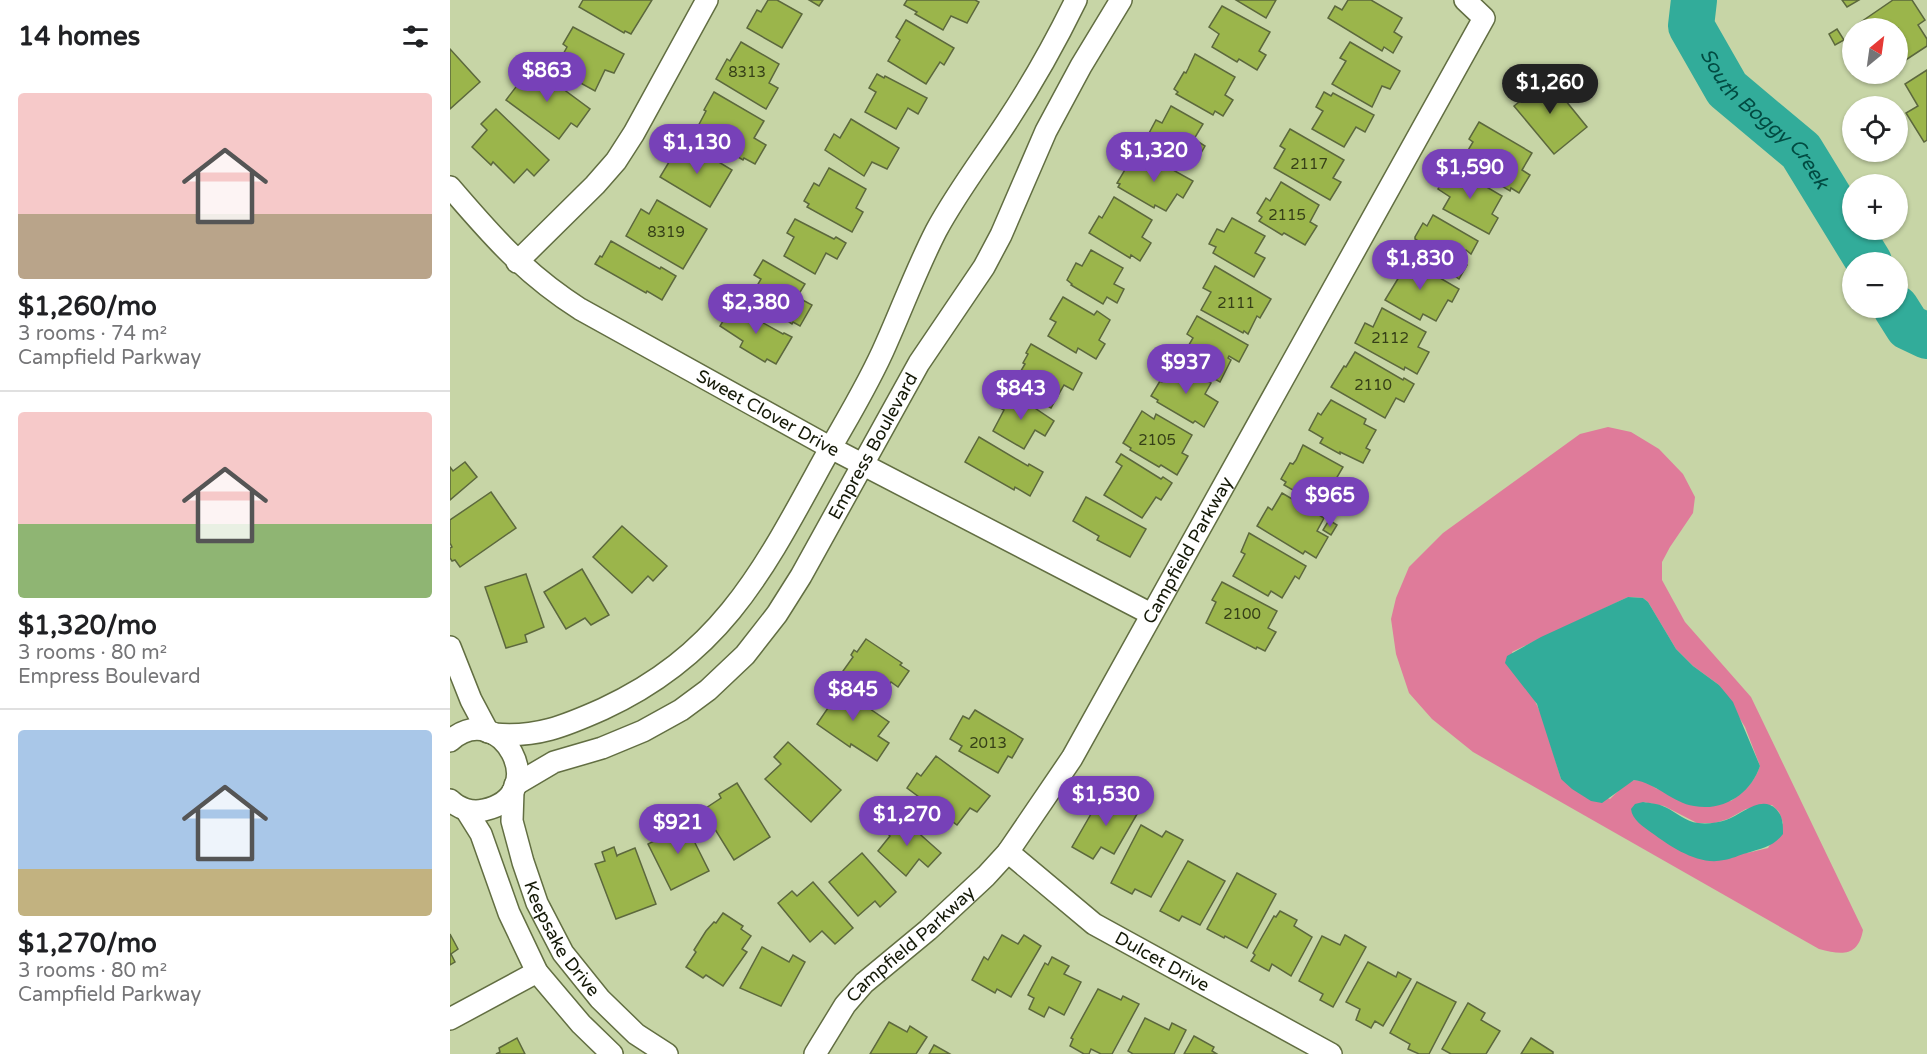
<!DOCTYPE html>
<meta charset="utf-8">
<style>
:root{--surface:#fff;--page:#f2f2f2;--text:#202124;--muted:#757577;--line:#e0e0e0;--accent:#7741b8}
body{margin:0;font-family:"Varela Round",sans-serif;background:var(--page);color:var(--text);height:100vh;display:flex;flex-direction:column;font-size:22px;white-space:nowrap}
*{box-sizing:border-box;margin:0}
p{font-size:20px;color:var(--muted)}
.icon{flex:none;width:33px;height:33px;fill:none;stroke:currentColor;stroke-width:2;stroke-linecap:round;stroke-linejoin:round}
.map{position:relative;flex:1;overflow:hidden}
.drawer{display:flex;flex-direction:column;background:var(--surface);width:450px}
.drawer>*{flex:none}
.needle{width:39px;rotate:29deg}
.tools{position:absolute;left:1392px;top:18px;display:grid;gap:12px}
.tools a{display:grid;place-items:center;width:66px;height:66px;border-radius:50%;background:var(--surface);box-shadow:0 2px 4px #0004;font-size:30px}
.price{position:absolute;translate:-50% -51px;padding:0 14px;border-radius:21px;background:var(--accent);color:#fff;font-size:20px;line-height:39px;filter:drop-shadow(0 2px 3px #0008)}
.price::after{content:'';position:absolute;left:50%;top:36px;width:18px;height:14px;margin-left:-9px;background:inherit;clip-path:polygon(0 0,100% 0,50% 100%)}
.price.current{background:#222;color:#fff}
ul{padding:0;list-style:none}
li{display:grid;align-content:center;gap:12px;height:318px;padding:0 18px}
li+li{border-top:2px solid var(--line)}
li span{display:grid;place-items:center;height:186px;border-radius:6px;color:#555}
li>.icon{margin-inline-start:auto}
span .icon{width:108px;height:108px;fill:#fffc;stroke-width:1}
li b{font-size:26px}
h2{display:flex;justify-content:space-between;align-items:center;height:72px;padding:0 18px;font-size:26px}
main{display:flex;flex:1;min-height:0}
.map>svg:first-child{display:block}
</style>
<main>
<section class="drawer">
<h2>14 homes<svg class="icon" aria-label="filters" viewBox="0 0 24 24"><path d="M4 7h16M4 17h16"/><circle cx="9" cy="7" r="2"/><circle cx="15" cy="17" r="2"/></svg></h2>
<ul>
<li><span style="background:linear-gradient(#f6c9c9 65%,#b9a48a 0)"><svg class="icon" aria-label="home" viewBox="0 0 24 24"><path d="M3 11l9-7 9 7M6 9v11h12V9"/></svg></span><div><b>$1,260/mo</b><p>3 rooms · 74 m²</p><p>Campfield Parkway</p></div></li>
<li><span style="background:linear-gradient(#f6c9c9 60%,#8fb573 0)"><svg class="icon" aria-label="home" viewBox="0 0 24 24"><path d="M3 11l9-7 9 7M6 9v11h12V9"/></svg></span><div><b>$1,320/mo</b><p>3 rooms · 80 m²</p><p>Empress Boulevard</p></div></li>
<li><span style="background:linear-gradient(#a9c7e8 75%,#c2b280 0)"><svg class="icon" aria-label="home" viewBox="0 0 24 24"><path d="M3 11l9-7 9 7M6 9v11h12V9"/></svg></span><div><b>$1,270/mo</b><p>3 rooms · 80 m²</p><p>Campfield Parkway</p></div></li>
</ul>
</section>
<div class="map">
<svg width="1477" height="1054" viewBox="0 0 1477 1054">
<rect width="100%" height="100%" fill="#c7d5a6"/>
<!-- green -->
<path fill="#df7b9a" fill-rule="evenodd" d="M 1158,427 L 1181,432 L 1209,449 L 1233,474 L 1245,497 L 1243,513 L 1220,547 L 1212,562 L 1212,580 L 1235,622 L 1301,697 L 1413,930 C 1408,957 1392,955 1369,949 L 1023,752 L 982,719 L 959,693 L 946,654 L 941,619 L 946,598 L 959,567 L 993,533 L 1130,434 ZM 1178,597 L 1193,598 L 1198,602 L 1226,649 L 1243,666 L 1269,685 L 1295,727 L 1310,766 C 1304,783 1295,791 1281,801 L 1207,789 L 1195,781 L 1184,780 L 1173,786 L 1160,799 L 1111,779 L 1092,716 L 1062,652 ZM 1193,802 L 1214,806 L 1247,823 L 1265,823 L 1278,819 L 1296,809 L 1322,805 L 1329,812 L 1333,823 L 1318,848 L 1297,853 Z"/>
<!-- water -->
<g fill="#32ac9a">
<path d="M 1178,597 L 1193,598 L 1198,602 L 1226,649 L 1243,666 L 1269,685 L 1283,702 L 1310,766 C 1301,793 1274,812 1244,806 C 1223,803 1206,783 1184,780 L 1152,803 L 1141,801 L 1122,789 L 1111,779 L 1087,704 L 1055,663 L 1057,656 L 1091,637 Z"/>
<path d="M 1193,802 C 1200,803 1209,804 1215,807 C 1226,812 1236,822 1248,823 C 1257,824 1267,823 1276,820 C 1291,815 1311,794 1326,809 C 1333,816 1333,824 1333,834 C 1323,847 1312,848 1297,853 C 1289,855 1282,859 1274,860 C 1249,866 1221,847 1202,833 C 1194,827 1182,820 1181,809 L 1185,804 Z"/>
</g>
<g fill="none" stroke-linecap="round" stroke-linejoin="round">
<!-- river -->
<g stroke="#32ac9a" stroke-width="46">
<path id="s1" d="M 1244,0 L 1241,26 L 1277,89 L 1351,151 L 1419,262"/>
<polyline points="1446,308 1458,327 1477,336"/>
</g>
</g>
<!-- building -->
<g fill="#9bb54b" stroke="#5c683d" stroke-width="1.5">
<polygon points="133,0 202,0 181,34 175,31 174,33 129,7"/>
<polygon points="318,0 327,0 352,14 332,48 297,28 307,10 311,12"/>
<polygon points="359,0 373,0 369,6"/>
<polygon points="457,0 525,0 529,2 517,23 501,16 493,30 465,14 467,12 454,5"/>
<polygon points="786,0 826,0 816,18"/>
<polygon points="898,0 921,0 952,18 944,32 952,37 943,53 934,47 932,51 878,18 885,6 892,10"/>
<polygon points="1392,0 1409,0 1397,7"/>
<polygon points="1443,0 1462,0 1475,20 1468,25 1477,39 1477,46 1448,65 1448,28 1410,28 1408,24"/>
<polygon points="772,6 820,32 809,51 816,55 807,70 789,59 787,62 762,47 769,34 759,27"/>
<polygon points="456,20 504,48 494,65 490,62 476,84 438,61 450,40 446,37"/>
<polygon points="123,27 174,54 164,73 155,70 145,91 105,69 117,47 113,44"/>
<polygon points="1387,29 1394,40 1385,45 1379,34"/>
<polygon points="291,42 329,64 319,83 328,88 316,109 266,79 277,59 280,61"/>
<polygon points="900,42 950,71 940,89 932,86 922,107 882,84 896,61 890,58"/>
<polygon points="0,49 30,82 0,109"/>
<polygon points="745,54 785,77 775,95 783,100 773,116 765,111 763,115 726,94 728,92 724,89 734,72 736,73 738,69"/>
<polygon points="82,66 140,109 127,127 121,123 109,139 56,100"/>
<polygon points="1477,70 1477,140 1474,142 1456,113 1468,106 1455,84"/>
<polygon points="427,74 434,78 435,76 477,98 468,114 458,108 446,129 415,112 426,92 419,88"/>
<polygon points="1094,74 1137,127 1104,154 1064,106 1084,90 1078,84"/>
<polygon points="264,92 314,121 304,138 316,145 305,164 294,158 293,160 245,132 256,111 254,110"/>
<polygon points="874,92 881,96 883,93 924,115 915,132 906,127 894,147 862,129 873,111 866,107"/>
<polygon points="721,106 753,124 744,139 755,146 747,160 736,153 732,161 701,143 702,140 697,137 706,120 712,123"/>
<polygon points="46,109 99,160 84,176 77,169 64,183 43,162 41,165 22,147 37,130 31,124"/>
<polygon points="401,119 449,148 437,169 422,162 414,176 375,150 384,134 390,138"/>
<polygon points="1029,122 1082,153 1072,170 1080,175 1069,193 1061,188 1060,191 1011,162 1023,142 1019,139"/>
<polygon points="840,129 894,160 883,178 891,182 880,200 824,168 835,149 830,146"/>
<polygon points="239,144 282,170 260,207 210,177 222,157 229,161"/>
<polygon points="696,155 743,181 733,198 727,194 716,211 705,205 704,208 668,187 670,184 667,183 679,163 689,168"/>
<polygon points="1001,166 1052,196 1042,214 1048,218 1039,234 993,209 1000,197 988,189"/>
<polygon points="379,168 416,189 406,208 413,212 402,232 357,207 359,204 354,201 364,183 369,186"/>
<polygon points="831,182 869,205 860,222 867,226 855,245 834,233 832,235 809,221 812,217 807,213 816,198 820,201"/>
<polygon points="664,197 702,220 692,237 701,243 690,261 681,255 680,258 639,233 649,216 652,218"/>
<polygon points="207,200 257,229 233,269 176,236 191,209 199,214"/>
<polygon points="983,215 1028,241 1021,254 1016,250 1009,261 1017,265 1009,279 1002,274 1000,277 962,255 970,242 965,239 965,237 973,223 977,226"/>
<polygon points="782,218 815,236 805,253 815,258 804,277 763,253 766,247 759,244 767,229 774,232"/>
<polygon points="345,219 384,239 386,237 396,243 387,259 376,253 365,274 334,256 344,237 337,233"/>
<polygon points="161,241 210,269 211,267 226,276 212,300 197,291 196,293 145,264 150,256 152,257"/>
<polygon points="641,250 673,268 664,284 674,289 667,303 657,297 653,304 621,285 622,284 617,280 626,263 632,266"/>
<polygon points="954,257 1009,289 1002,302 998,300 986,321 973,314 970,320 935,300 949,277 944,275"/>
<polygon points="313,260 355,284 347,297 362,305 350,326 343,322 342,324 300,298 311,279 304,275"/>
<polygon points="765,266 821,299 810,318 807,316 798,334 794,331 793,333 751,310 761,292 753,288"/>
<polygon points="613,297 644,315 647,311 660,320 649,340 655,344 646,359 628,348 626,353 598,336 606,322 600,319"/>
<polygon points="284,303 300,313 299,315 333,334 334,333 342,337 326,364 317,359 315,362 290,347 293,341 270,326"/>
<polygon points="932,308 976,332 968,347 979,352 967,374 955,367 954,370 905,343 915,323 923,327"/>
<polygon points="747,316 798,345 789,362 779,356 778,358 781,360 770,382 730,360 743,338 737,334"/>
<polygon points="581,344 632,373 623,390 614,385 601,408 562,386 575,364 573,363 578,354 576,353"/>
<polygon points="905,352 953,380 954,378 964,384 954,402 946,398 935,418 881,387 894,366 896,367"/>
<polygon points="724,362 761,383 755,394 768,402 754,427 745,421 743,423 707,402 708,400 701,396 710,381 712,382"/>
<polygon points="558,390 604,421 595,436 585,430 574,449 543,431 554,410 548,407"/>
<polygon points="881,400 916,419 914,424 926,430 916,448 920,450 913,463 890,452 890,454 870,443 873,438 859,430 868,413 871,415"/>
<polygon points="692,411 704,419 706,414 742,435 732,453 738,456 727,475 711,465 709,467 680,450 681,448 673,443"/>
<polygon points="529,437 578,466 579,464 593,472 580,496 565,487 564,490 515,462"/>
<polygon points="853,445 893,467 883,484 891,489 882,507 873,502 871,506 834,485 836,482 831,479 840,463 843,464 846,460"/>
<polygon points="671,454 711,479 713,477 722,483 711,500 706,497 692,518 654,495 672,466 666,462"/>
<polygon points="15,462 27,477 0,500 0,467 3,471"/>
<polygon points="41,492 66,528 10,567 5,560 2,561 0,558 0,548 2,547 0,543 0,520"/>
<polygon points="832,493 874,518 867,531 878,537 866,558 855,551 853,554 807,526 818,507 822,510"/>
<polygon points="636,497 696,529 680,557 647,540 649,536 623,521"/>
<polygon points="879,520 887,525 881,535 873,530"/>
<polygon points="172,526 217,566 203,581 198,576 182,593 143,557"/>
<polygon points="799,533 856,566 849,579 845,576 832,598 821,591 818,596 783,576 795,554 791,552"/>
<polygon points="132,569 159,615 141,625 135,618 116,629 94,592"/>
<polygon points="76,574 94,627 75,635 77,642 56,648 35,587"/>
<polygon points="772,582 827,611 818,628 826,632 815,651 807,647 806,649 756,623 766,602 762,600"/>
<polygon points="416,639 452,663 450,665 459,671 448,687 441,682 426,703 388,678 403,657 401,655 404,650 407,652"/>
<polygon points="382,683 439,722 428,736 439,743 427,761 401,744 400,747 367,724 378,708 369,702"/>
<polygon points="525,710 573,739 562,758 558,756 548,773 509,751 512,746 500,739 513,716 519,719"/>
<polygon points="338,742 391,790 361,822 315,779 331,764 324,757"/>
<polygon points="486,756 540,796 527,812 520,808 507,825 457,788 467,773 471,776"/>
<polygon points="287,783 320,837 284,860 253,810 271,798 269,794"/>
<polygon points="652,795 671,806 674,800 690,809 664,854 651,847 643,859 622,847"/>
<polygon points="232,817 259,871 221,890 198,844 216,835 212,827"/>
<polygon points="445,818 451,823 454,820 491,853 478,867 469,859 456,876 428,851 440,836 434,830"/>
<polygon points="691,825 712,837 716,831 733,840 701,897 685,889 682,894 661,883"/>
<polygon points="164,847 167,856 168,855 185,848 206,904 166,919 145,864 155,861 152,852"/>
<polygon points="412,853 446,892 430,907 425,901 408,916 379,882"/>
<polygon points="738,861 775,881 750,925 732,916 729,921 710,911"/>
<polygon points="787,873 826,894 797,948 775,936 774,938 757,929"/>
<polygon points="363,882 403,928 385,944 372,931 360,942 328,903 342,891 347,896"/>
<polygon points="830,911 847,920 844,926 862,937 841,976 822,964 819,971 801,961 805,955 803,953 824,916 826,917"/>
<polygon points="273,913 293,926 291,929 301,936 292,949 297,952 273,986 256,975 253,978 236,967 246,952 244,950 256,931 264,922 266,923"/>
<polygon points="0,934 8,949 1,954 5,962 0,965"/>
<polygon points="552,935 568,944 574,935 591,946 561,997 547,989 545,993 522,980 534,957 538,960"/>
<polygon points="895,935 916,947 883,1007 870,1000 873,994 849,981 872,936 890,945"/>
<polygon points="312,947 339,962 343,955 355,962 331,1006 290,988"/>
<polygon points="602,957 619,966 614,974 631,982 614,1015 599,1007 594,1017 579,1009 584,998 578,995 595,963 598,965"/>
<polygon points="918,962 946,977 948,972 961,979 933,1026 925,1021 921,1028 906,1020 910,1009 896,1002"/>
<polygon points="967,982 1006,1002 979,1054 969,1054 958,1049 960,1044 940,1033"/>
<polygon points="648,989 671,1000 673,996 689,1004 662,1054 651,1054 641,1049 639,1054 634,1054 620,1046 623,1039 621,1038"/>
<polygon points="1018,1003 1035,1013 1031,1020 1050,1031 1036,1054 1001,1054 992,1049"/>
<polygon points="695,1018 719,1030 722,1023 736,1030 724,1054 683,1054 678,1051"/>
<polygon points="439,1022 457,1032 460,1026 477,1037 466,1054 420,1054"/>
<polygon points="744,1036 764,1047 762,1051 767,1054 734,1054"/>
<polygon points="67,1038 75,1054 46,1054 50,1052 49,1048"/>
<polygon points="1081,1038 1103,1052 1103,1054 1071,1054"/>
<polygon points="484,1045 500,1054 479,1054"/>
</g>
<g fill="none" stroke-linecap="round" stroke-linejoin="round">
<!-- street casing -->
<g stroke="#626e42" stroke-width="24">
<g id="street">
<path id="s2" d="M 0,187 C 42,236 75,274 130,309 L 381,448 L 701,614"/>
<polyline points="67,262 145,185 166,161 184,133 257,0"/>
<polyline points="0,647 21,700 38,732"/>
<path d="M 44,734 C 86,738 115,726 153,709 C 270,655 312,573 371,465 C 393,425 418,386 436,344 C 453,306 467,268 486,231 C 507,192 534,157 558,120 C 583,82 606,41 626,0"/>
<path d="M 0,741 C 50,696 104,795 34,810 C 22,813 9,809 0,800"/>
<path id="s3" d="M 65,785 L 104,762 L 152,748 L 193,731 L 231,710 L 258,690 L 295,655 L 327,614 L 351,576 L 469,363 L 534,267 L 551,235 L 596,131 L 631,66 L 671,0"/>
<path id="s4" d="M 63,791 L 62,821 L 73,862 L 87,903 L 113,953 L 150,999 L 186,1034 L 217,1054"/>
<polyline points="16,810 31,834 59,913 87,972 131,1024 162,1054"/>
<path id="s5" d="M 558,852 L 644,924 L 881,1054"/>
<polyline points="0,1019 87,972"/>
<path id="s6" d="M 365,1054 L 395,1005 L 414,983 L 478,930 L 536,876 L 558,852 L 622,758 L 1034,18 L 1015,0"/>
</g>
</g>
<!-- street -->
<use href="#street" stroke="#fff" stroke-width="21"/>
</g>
<g text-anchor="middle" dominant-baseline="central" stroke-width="5" stroke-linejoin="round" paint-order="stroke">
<!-- number labels -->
<g font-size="15" fill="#364018">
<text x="297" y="72">8313</text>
<text x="859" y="164">2117</text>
<text x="837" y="215">2115</text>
<text x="216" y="232">8319</text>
<text x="786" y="303">2111</text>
<text x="940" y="338">2112</text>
<text x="923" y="385">2110</text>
<text x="707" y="440">2105</text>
<text x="792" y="614">2100</text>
<text x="538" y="743">2013</text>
</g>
<!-- street labels -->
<g font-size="18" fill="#141907" stroke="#c7d5a6">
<text stroke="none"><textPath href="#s2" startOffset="394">Sweet Clover Drive</textPath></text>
<text stroke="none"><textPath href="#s3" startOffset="513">Empress Boulevard</textPath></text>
<text stroke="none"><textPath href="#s6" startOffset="633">Campfield Parkway</textPath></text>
<text stroke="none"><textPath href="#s4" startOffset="159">Keepsake Drive</textPath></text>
<text stroke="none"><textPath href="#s6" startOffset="147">Campfield Parkway</textPath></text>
<text stroke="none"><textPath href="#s5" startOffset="190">Dulcet Drive</textPath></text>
</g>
<!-- water labels -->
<g font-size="20" font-style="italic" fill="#024b42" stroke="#c7d5a6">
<text stroke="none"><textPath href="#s1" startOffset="146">South Boggy Creek</textPath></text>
</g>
</g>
</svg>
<div class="tools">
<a><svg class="needle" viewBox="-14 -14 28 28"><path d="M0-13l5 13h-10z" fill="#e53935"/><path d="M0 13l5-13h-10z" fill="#757577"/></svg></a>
<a><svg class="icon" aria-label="locate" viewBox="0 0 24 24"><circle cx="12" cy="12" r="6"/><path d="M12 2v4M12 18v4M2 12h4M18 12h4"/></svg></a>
<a>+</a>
<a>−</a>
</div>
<b class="price" style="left:97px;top:103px">$863</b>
<b class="price current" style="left:1100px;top:115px">$1,260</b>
<b class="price" style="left:247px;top:175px">$1,130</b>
<b class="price" style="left:704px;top:183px">$1,320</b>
<b class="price" style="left:1020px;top:200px">$1,590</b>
<b class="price" style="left:970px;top:291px">$1,830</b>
<b class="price" style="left:306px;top:335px">$2,380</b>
<b class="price" style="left:736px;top:395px">$937</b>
<b class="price" style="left:571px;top:421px">$843</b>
<b class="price" style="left:880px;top:528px">$965</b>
<b class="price" style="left:403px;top:722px">$845</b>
<b class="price" style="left:656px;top:827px">$1,530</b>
<b class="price" style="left:457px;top:847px">$1,270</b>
<b class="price" style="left:228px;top:855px">$921</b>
</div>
</main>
